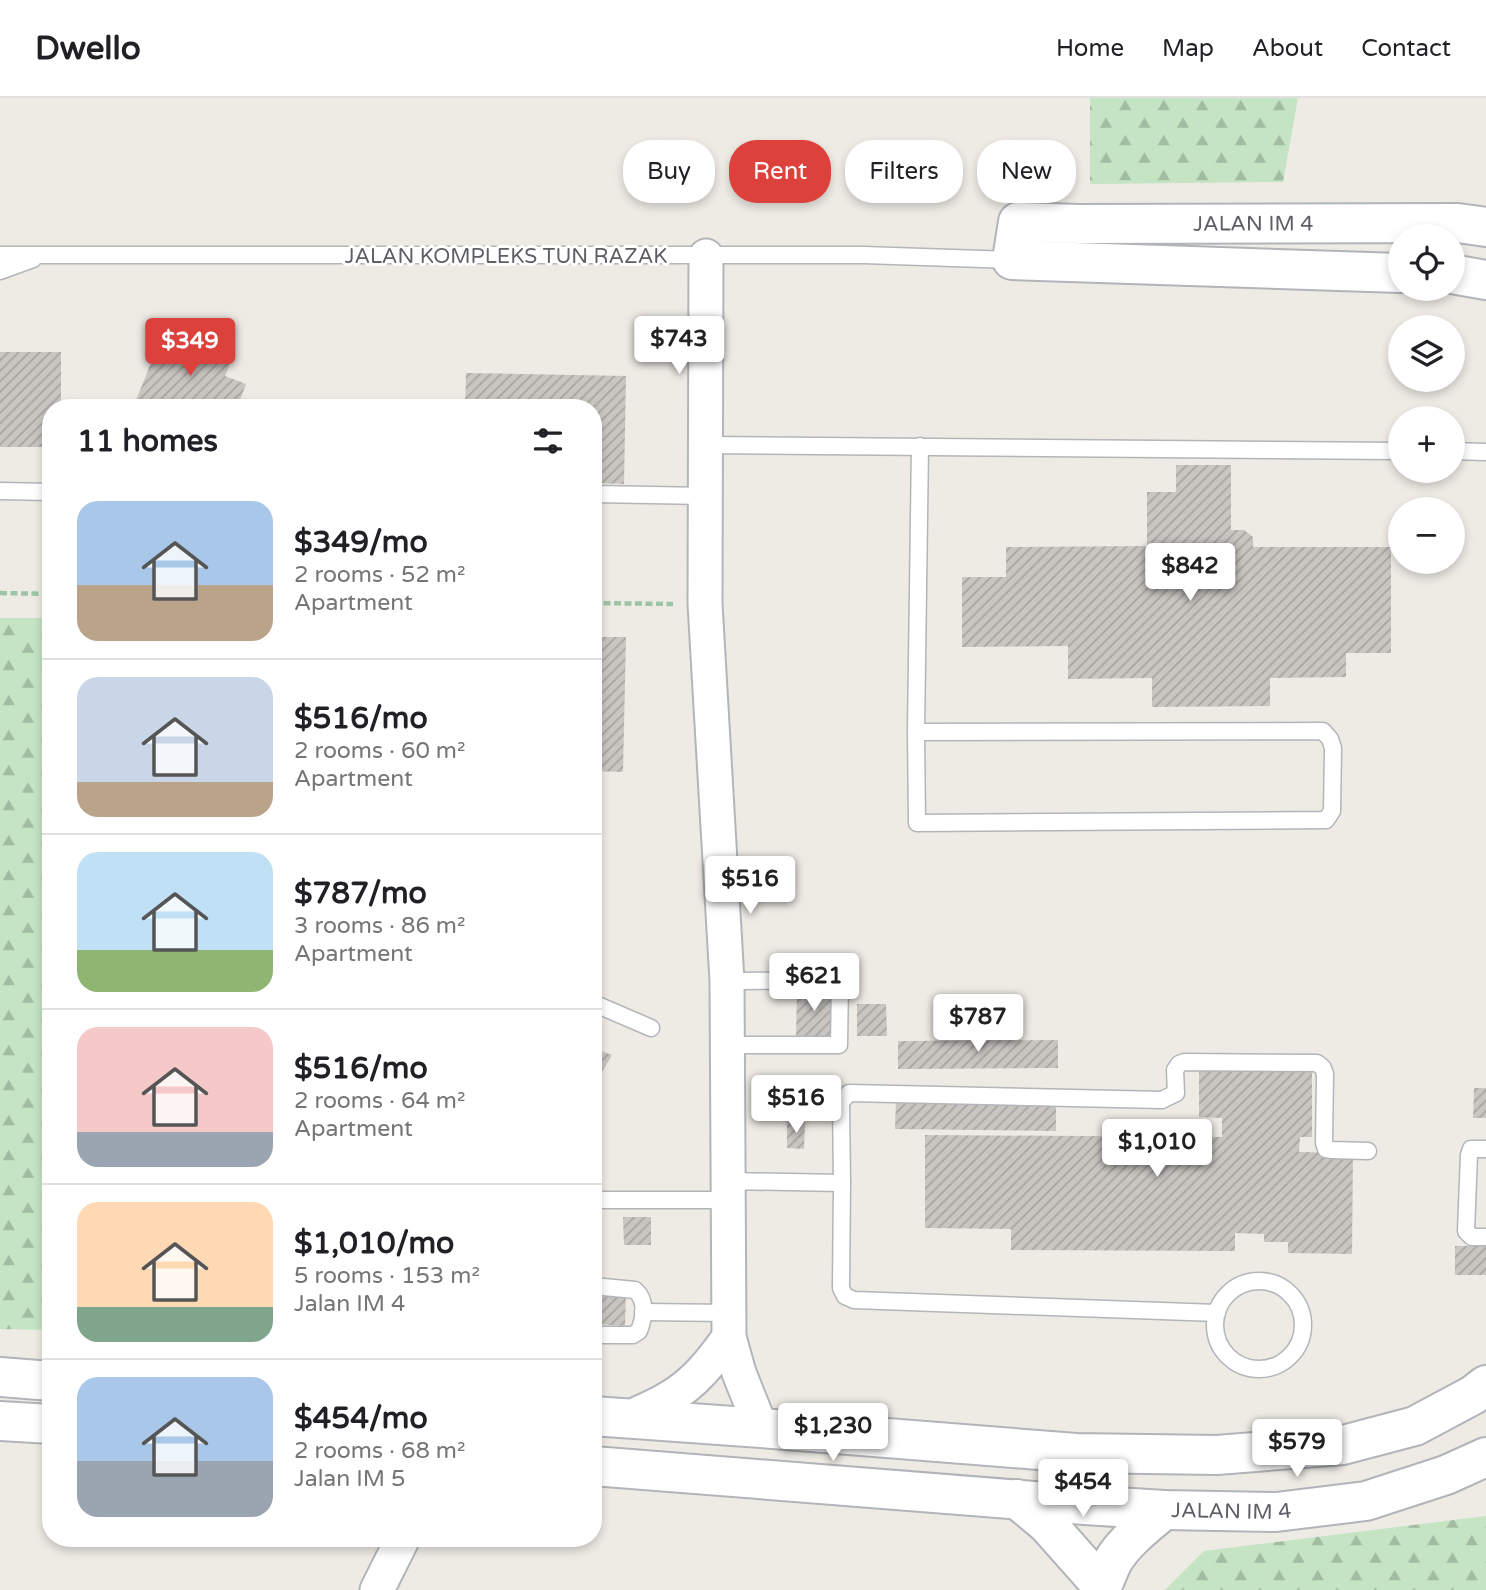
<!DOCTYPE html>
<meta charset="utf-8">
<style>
:root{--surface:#fff;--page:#f2f2f2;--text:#202124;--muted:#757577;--line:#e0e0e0;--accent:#dd413b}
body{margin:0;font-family:"Varela Round",sans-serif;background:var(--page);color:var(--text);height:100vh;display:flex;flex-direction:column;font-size:26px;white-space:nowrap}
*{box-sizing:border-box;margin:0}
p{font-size:23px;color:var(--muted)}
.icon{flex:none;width:38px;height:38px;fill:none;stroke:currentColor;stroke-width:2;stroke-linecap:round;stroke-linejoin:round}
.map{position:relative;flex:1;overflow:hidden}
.details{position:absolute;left:42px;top:301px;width:560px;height:1148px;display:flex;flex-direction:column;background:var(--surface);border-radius:28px;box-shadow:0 4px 10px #0003}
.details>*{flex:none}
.guide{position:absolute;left:623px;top:42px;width:665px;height:63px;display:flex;gap:14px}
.controls{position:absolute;left:1388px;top:126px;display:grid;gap:14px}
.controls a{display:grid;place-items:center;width:77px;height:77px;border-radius:50%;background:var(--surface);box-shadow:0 4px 10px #0003;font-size:35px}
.price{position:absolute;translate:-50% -60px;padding:0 16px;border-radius:7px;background:#fff;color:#222;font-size:23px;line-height:46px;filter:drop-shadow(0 2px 4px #0008)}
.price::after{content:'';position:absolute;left:50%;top:42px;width:21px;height:16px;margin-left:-10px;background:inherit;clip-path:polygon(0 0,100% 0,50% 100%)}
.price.active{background:var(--accent);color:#fff}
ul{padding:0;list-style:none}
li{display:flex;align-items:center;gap:21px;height:175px;padding:0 35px}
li+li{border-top:2px solid var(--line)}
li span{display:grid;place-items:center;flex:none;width:196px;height:140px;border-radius:21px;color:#555}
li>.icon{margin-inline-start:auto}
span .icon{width:84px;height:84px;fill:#fffc;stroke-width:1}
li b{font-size:30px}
h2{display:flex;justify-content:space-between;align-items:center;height:84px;padding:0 35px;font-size:30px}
.chip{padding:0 24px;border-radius:28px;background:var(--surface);box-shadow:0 4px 10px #0003;font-size:24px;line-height:63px}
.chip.active{background:var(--accent);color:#fff}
header{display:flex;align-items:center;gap:42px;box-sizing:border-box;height:98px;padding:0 35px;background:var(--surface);border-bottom:2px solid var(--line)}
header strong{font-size:33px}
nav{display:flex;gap:38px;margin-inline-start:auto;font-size:24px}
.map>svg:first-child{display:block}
</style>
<header>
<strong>Dwello</strong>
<nav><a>Home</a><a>Map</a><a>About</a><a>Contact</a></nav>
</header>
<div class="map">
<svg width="1486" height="1492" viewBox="0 0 1486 1492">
<defs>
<pattern id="forest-firs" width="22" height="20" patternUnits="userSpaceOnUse" patternTransform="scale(1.75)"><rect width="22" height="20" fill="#c4e4c3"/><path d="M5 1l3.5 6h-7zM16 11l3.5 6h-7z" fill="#a2bca2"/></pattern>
<pattern id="building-hatch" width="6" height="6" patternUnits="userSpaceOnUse" patternTransform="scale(1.75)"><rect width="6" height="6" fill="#c9c6c2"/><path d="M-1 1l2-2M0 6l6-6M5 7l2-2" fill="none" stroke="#a6a4a1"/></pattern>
</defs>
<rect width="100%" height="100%" fill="#eeebe5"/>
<!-- forest -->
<g fill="url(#forest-firs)">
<polygon points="1090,0 1298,0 1283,84 1090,86"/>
<polygon points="0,520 51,520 51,1232 0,1231"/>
<polygon points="1486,1418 1486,1492 1165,1492 1204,1453"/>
</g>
<!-- building -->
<g fill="url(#building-hatch)">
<polygon points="161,240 191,252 195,240 234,256 225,278 246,286 237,310 157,310 136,302"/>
<polygon points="0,254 61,254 61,310 51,310 51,349 0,349"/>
<polygon points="466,275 626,278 624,386 593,385 593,310 465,310"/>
<polygon points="1176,367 1231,367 1231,432 1244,432 1253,439 1253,449 1391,449 1391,555 1346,555 1346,579 1270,580 1270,608 1152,609 1152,580 1068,581 1068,548 962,549 962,479 1006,479 1006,449 1147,448 1147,394 1176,394"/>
<polygon points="593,539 626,539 623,674 593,673"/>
<polygon points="797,885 831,886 830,946 796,945"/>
<polygon points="857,906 886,906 887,938 857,938"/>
<polygon points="1058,942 1058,970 898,971 898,943"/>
<polygon points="593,950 612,957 593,989"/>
<polygon points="1199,967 1312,969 1312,1039 1300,1039 1299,1054 1353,1055 1352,1156 1288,1155 1288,1144 1264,1144 1264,1136 1235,1135 1235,1153 1011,1152 1011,1131 925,1130 925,1037 1222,1039 1222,1020 1199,1019"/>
<polygon points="1474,990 1486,990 1486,1020 1473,1020"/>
<polygon points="896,1003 1056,1004 1056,1033 895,1031"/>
<polygon points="787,1023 805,1024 804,1051 787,1050"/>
<polygon points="623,1119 651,1119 651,1147 624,1147"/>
<rect x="1455" y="1148" width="31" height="29"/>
<polygon points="593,1193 626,1195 625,1228 593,1226"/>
</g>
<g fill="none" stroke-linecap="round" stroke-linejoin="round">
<!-- lane casing -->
<g stroke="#b2b5b9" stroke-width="19">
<g id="lane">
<polyline points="0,157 864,157 1012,162"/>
<polyline points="0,173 33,161"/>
<polyline points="706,347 1400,353"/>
<polyline points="1452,353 1486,354"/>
<polyline points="0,393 51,394"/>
<polyline points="593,396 707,398"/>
<polyline points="916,634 1323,633 1330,641 1333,650 1332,713 1326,722 917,725 916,634 920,348"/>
<polyline points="727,883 832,882 839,884 840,887 839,947 727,947"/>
<polyline points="593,905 651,930"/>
<polyline points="1486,1051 1471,1051 1469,1057 1466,1133 1472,1139 1486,1139"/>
<polyline points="728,1083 842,1085 841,1004 849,995 1162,1002 1176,995 1175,972 1179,966 1184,964 1317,965 1323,970 1325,976 1324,1045 1326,1051 1332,1052 1368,1053"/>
<polyline points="842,1085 841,1190 845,1198 854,1202 1217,1215"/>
<polyline points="593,1102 728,1102"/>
<circle cx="1259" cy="1227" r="44"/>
<path d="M 593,1188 L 635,1192 C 647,1202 644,1220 639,1233 L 633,1237 L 593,1237"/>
<polyline points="643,1214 729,1215"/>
</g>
</g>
<!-- street casing -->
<g stroke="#b2b5b9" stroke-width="37">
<g id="street">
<polyline points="706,158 705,506 727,883 729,1239 739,1275 761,1330"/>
<path d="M 629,1320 C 642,1313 657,1308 669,1300 C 695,1285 712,1263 729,1239"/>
<polyline points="377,1492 403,1440"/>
</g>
</g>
<!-- secondary casing -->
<g stroke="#b1b4b8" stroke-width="42">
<g id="secondary">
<path id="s1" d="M 1400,175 L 1012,162 L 1018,124 L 1079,126 L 1458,125 L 1486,129"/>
<polyline points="1452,176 1486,182"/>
<polyline points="0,1279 51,1283"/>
<polyline points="593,1318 761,1330 1076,1355 1217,1357 1343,1347 1415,1328 1473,1297 1486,1287"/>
<polyline points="0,1323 51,1326"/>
<path id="s2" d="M 593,1368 L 1085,1407 L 1164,1412 L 1276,1414 L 1366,1403 L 1446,1377 L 1486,1359"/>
<path d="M 1017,1401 L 1047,1426 L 1102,1488 C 1106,1480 1109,1471 1113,1463 C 1125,1443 1146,1427 1164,1412"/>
</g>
</g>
<!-- path -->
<g stroke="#9cc5a6" stroke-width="4.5" stroke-dasharray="7 3.5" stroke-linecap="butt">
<polyline points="0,495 51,496"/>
<polyline points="593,505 673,506"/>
</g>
<!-- lane -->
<use href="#lane" stroke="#fff" stroke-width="16"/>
<!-- street -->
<use href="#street" stroke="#fff" stroke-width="33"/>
<!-- secondary -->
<use href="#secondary" stroke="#fff" stroke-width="38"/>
</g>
<g text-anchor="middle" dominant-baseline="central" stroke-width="6" stroke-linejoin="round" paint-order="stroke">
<!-- street labels -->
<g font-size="21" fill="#5c6064" stroke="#fff">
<text stroke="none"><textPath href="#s1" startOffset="662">JALAN IM 4</textPath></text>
<text x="506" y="158">JALAN KOMPLEKS TUN RAZAK</text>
<text stroke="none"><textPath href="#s2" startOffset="640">JALAN IM 4</textPath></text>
</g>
</g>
</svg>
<div class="controls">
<a><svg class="icon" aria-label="locate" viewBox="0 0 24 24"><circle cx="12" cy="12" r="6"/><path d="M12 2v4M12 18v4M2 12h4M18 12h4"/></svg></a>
<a><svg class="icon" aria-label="layers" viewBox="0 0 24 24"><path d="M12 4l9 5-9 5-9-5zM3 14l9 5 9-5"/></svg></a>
<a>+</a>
<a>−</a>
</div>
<b class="price" style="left:679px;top:278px">$743</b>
<b class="price active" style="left:190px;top:280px">$349</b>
<b class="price" style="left:1190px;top:505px">$842</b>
<b class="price" style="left:750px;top:818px">$516</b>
<b class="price" style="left:814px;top:915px">$621</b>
<b class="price" style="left:978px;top:956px">$787</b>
<b class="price" style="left:796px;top:1037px">$516</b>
<b class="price" style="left:1157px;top:1081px">$1,010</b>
<b class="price" style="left:833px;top:1365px">$1,230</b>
<b class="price" style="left:1297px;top:1381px">$579</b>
<b class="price" style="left:1083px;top:1421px">$454</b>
<div class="guide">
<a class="chip">Buy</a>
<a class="chip active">Rent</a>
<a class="chip">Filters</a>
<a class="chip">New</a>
</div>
<section class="details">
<h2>11 homes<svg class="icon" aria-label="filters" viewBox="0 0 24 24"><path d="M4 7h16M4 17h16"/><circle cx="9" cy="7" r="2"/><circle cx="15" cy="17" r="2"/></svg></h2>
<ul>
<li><span style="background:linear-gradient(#a9c7e8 60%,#b9a48a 0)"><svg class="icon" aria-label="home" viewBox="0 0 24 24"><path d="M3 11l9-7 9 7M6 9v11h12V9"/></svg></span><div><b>$349/mo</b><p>2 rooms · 52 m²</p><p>Apartment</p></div></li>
<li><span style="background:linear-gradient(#c9d6e8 75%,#b9a48a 0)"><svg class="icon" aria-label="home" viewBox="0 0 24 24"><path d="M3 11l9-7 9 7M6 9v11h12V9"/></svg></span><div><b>$516/mo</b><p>2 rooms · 60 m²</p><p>Apartment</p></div></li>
<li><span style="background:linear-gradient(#bfe0f5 70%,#8fb573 0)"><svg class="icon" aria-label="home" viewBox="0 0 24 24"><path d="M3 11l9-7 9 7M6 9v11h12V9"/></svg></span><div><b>$787/mo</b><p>3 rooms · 86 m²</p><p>Apartment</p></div></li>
<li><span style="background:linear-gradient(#f6c9c9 75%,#9aa5b1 0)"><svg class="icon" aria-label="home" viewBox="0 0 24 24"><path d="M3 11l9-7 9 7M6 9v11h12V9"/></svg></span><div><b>$516/mo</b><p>2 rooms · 64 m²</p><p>Apartment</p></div></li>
<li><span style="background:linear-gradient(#ffd9b3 75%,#7fa58c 0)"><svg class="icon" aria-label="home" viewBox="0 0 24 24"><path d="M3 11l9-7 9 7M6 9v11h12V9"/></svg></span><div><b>$1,010/mo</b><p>5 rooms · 153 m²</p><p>Jalan IM 4</p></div></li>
<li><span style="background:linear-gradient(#a9c7e8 60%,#9aa5b1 0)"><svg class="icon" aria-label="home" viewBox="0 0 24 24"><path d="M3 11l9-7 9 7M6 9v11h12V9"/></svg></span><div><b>$454/mo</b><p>2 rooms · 68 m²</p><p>Jalan IM 5</p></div></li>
</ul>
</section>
</div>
